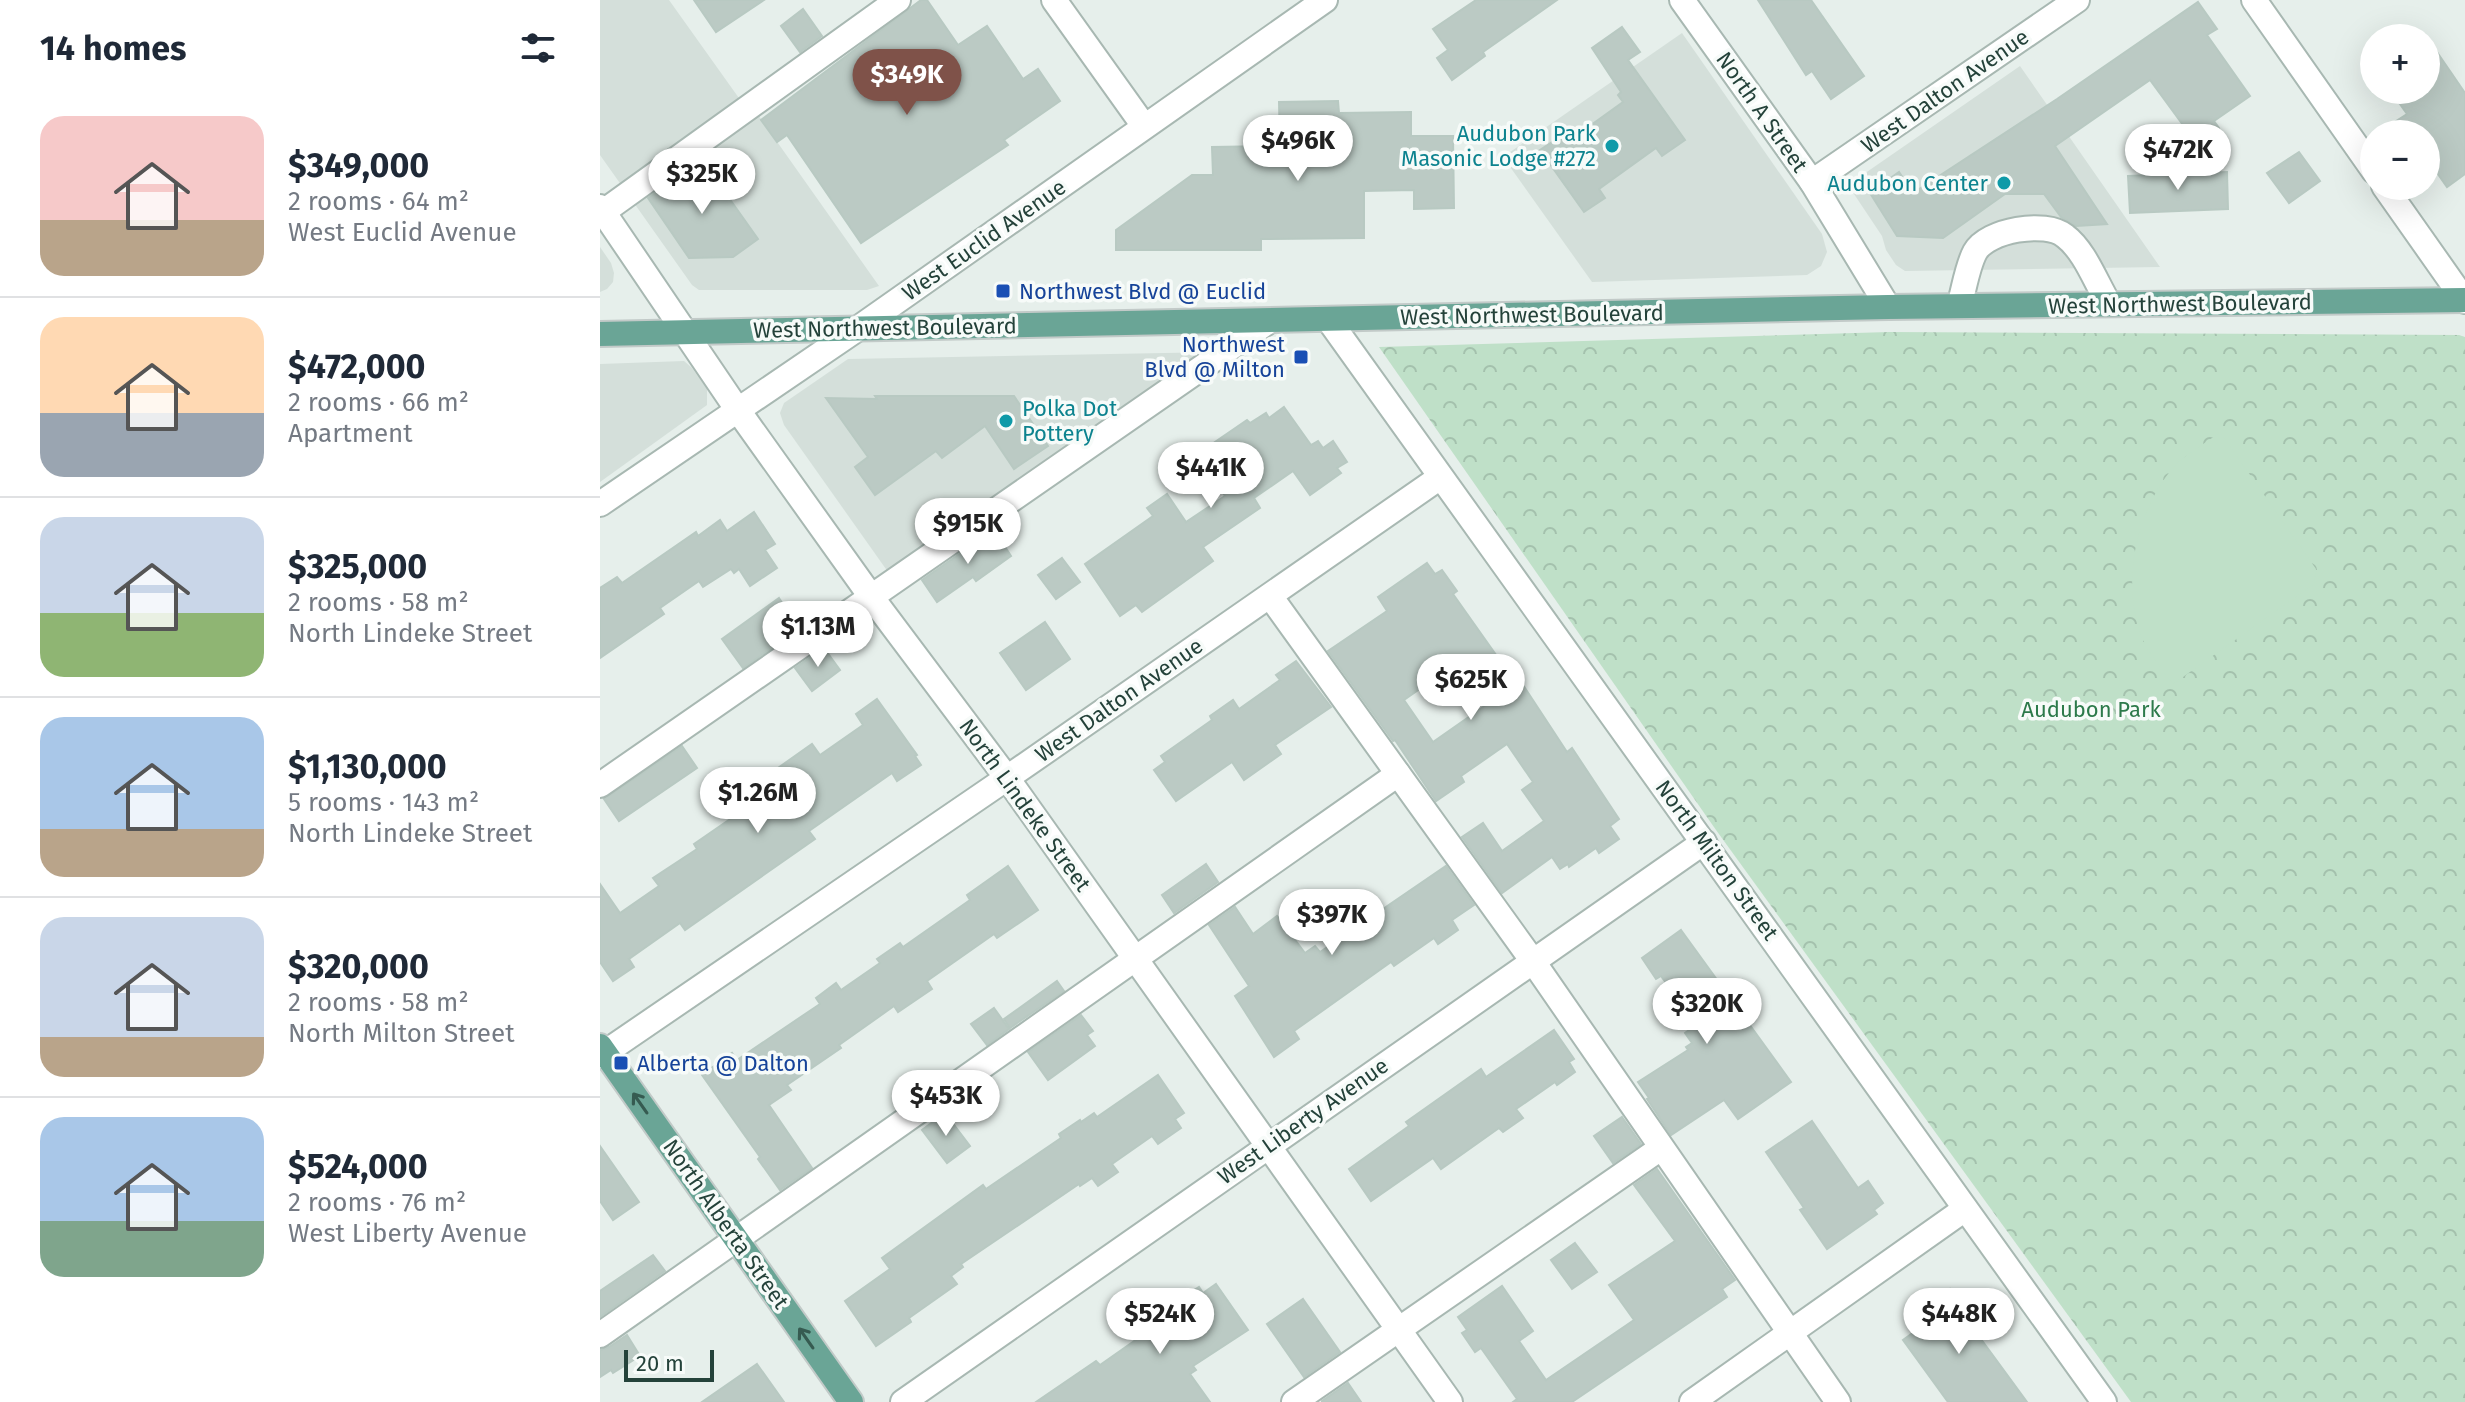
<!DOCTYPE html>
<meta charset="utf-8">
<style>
:root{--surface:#fff;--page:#f2f2f3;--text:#1f2937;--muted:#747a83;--line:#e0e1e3;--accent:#7f5249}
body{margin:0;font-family:"Fira Sans",sans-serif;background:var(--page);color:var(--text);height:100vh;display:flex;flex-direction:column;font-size:30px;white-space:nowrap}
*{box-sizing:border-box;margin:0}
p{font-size:26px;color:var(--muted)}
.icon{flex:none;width:44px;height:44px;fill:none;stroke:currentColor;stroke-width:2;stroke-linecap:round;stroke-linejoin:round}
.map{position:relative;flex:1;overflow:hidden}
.drawer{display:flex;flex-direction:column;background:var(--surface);width:600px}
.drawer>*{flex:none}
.buttons{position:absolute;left:1760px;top:24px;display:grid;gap:16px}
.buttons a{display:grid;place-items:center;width:80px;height:80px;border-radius:50%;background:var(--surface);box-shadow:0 8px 32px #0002;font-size:40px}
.scale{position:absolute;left:24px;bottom:20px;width:90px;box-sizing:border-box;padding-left:8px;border:4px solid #24423a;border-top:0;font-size:22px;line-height:28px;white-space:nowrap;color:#24423a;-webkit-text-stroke:6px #f7fbf9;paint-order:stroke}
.price{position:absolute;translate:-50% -68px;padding:0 18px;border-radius:28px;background:#fff;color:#222;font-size:26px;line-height:52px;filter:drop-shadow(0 2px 4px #0008)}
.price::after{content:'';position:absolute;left:50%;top:48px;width:24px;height:18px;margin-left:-12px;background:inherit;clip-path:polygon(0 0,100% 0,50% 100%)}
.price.current{background:var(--accent);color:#fff}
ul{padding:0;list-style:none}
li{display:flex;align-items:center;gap:24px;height:200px;padding:0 40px}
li+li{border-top:2px solid var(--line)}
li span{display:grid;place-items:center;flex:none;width:224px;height:160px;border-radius:24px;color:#555}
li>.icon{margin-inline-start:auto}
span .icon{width:96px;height:96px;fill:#fffc;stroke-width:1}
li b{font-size:34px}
h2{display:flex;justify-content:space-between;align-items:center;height:96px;padding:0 40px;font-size:34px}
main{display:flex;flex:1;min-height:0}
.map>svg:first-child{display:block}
</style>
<main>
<section class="drawer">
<h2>14 homes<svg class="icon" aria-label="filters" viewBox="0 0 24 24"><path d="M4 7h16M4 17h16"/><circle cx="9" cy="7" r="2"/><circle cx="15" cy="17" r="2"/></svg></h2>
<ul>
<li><span style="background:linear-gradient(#f6c9c9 65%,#b9a48a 0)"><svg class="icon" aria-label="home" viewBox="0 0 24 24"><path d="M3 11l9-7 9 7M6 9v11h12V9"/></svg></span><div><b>$349,000</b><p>2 rooms · 64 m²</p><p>West Euclid Avenue</p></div></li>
<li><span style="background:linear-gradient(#ffd9b3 60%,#9aa5b1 0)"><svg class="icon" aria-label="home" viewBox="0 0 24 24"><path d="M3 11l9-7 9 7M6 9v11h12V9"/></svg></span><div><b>$472,000</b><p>2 rooms · 66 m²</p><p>Apartment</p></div></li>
<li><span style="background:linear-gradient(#c9d6e8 60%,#8fb573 0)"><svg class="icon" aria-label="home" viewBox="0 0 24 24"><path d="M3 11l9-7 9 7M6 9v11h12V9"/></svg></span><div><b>$325,000</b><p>2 rooms · 58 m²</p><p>North Lindeke Street</p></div></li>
<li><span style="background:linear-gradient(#a9c7e8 70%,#b9a48a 0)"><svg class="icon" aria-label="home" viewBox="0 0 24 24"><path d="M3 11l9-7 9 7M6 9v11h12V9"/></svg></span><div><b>$1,130,000</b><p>5 rooms · 143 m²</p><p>North Lindeke Street</p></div></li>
<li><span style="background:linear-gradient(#c9d6e8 75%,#b9a48a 0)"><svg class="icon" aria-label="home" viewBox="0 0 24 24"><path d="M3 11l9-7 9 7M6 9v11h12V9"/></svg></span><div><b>$320,000</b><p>2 rooms · 58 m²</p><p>North Milton Street</p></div></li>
<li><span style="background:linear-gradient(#a9c7e8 65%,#7fa58c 0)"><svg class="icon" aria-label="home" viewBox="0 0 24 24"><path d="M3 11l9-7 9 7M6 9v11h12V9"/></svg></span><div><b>$524,000</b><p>2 rooms · 76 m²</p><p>West Liberty Avenue</p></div></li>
</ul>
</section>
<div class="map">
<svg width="1865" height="1402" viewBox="0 0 1865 1402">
<defs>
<pattern id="forest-crowns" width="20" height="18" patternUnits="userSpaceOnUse" patternTransform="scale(2)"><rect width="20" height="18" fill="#bfe0c8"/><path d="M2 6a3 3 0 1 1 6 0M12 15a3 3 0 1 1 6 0" fill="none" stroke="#a4c1ad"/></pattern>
</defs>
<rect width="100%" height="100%" fill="#e6efeb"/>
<!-- built -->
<g fill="#d4dfda">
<polygon points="0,0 69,0 151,115 156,112 279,286 267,290 99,290 92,285 0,155"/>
<polygon points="1082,33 1222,234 1227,252 1221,266 1207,275 992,282 903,157"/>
<polygon points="1420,66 1560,267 1305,271 1296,265 1286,250 1282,236 1248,185"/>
<polygon points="0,247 11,263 14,273 13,282 7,289 0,292"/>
<polygon points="619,352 293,579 184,425 180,413 184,403 248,359"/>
<polygon points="84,361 92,368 107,389 107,405 0,482 0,364"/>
</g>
<!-- forest -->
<polygon fill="url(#forest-crowns)" points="1289,332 1859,335 1865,337 1865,1402 1531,1402 1116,830 779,347"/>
<!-- garden -->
<path fill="#bfe0c8" d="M 1620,432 L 1716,569 L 1714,584 L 1573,684 C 1563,670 1549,654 1542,638 C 1521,583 1535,515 1571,470 C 1583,455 1605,444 1620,432 Z"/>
<!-- building -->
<g fill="#bbcac4" stroke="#b8c9c2" stroke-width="2" fill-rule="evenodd">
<polygon points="94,0 164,0 116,32"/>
<polygon points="321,0 327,0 358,45 387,26 423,79 438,69 460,101 404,140 408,145 261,243 187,135 177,142 161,120"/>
<polygon points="876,0 957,0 883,52 885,56 852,80 837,58 848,50 833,29"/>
<polygon points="1158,0 1211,0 1264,76 1231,99 1212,71 1206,75"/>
<polygon points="1598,2 1617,29 1607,35 1650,96 1614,121 1619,128 1597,144 1550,80 1455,146 1507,224 1476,226 1461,217 1444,194 1405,194 1343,238 1297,236 1270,193 1299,172 1313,193 1457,99"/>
<polygon points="203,9 222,36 200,52 181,26"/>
<polygon points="1022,27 1040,52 1028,60 1085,140 1062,156 1056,148 999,189 1005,198 984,212 940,150 961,136 966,143 1023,102 1018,95 1021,92 992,48"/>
<polygon points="1826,36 1865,93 1865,174 1847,187 1826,157 1826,134 1776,134 1807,114 1790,90 1826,90"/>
<polygon points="738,101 739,113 811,112 811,136 853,136 854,208 814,209 814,190 764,191 764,238 661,239 661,250 516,250 516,230 592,175 613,175 612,147 680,146 679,102"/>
<polygon points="1699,152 1720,181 1689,203 1667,173"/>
<polygon points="102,160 158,239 133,257 89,258 48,198"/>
<polygon points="1627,172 1628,209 1530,213 1528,176"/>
<polygon points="275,396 414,396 448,446 414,469 385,426 342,458 336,451 275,495 255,467 268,457 226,398 277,399"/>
<polygon points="684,407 711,445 718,441 723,448 733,441 747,462 737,468 741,473 710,495 693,471 654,498 660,508 603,547 613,561 542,612 536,605 520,616 485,564 553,516 547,508 567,494 586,522 625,496 596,455 647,420 650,423 666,413 669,418"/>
<polygon points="154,512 175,544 165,550 177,568 150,586 139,569 134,573 131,569 103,587 99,581 60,608 64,614 0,658 0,588 17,577 22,583 96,532 98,536 120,520 127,531"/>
<polygon points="394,530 411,556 376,581 373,577 337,602 322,580"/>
<polygon points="462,558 480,582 456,599 438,575"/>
<path d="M 827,563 L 835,574 L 842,570 L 857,591 L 853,594 L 911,676 L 915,673 L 967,752 L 972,748 L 1019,819 L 1010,826 L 1019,839 L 999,853 L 996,848 L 969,867 L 968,864 L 960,869 L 952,857 L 902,893 L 862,837 L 883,823 L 902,851 L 944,821 L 922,790 L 933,782 L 907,744 L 861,776 L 864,782 L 836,801 L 795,740 L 793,741 L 728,651 L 787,611 L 778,597 ZM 864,658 L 893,700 L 833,742 L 804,700 Z"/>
<polygon points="179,598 199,629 143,668 122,639"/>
<polygon points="445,622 470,659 426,690 400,653"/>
<polygon points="224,648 240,670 212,691 195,668"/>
<polygon points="696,661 731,707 675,745 681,754 644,780 632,762 576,801 554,770 565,762 561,756 612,720 610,716 633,700 639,709 680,680 676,675"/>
<polygon points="277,699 317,755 315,756 321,765 297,781 292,773 209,831 215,839 85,930 80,923 29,959 34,967 13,981 0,962 0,884 20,913 59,886 53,878 97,849 94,844 149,806 141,794 212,744 220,755 263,725 256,714"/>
<polygon points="82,746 97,768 19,821 4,799"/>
<polygon points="606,864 618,882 574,913 562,895"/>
<polygon points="408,866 438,910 397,938 394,934 327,981 332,989 298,1012 294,1006 239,1045 241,1048 187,1085 191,1090 169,1105 212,1168 180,1190 158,1159 160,1157 102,1075 132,1053 137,1060 220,1004 216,998 236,983 241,990 280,963 277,959 300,943 303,947 370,900 367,895"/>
<polygon points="846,866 874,905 852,920 858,930 838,944 834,938 794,966 791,962 694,1031 699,1039 674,1057 635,996 649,986 609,925 635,907 653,934 677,916 705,953 715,946 720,952"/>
<polygon points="1081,930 1191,1082 1138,1119 1124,1100 1071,1135 1047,1099 1049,1098 1038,1082 1088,1050 1086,1047 1092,1043 1085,1033 1096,1025 1061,976 1056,979 1042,958"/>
<polygon points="457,981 464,991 410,1028 404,1019"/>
<polygon points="394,1008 409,1029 387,1045 371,1024"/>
<polygon points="481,1015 493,1031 487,1035 495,1046 448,1080 428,1052"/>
<polygon points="954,1030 974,1059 969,1062 975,1072 957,1085 955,1082 916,1109 923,1118 903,1132 899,1128 841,1169 833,1158 771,1201 749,1169 809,1126 806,1122 881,1069 886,1077"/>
<polygon points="558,1075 584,1113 575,1119 581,1128 558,1144 552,1136 512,1164 518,1172 498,1186 492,1178 480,1186 479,1184 361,1264 363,1267 351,1276 357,1284 309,1318 311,1322 276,1346 245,1301 290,1269 282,1258 383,1185 386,1189 461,1138 459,1134 480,1120 481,1122 494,1113 497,1117"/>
<polygon points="345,1113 370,1146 347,1163 322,1130"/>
<polygon points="1022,1117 1041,1144 1013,1163 994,1136"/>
<polygon points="1212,1121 1258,1188 1268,1181 1283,1203 1274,1210 1277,1214 1227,1249 1200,1210 1204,1208 1166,1152"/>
<polygon points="0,1146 39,1202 13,1220 0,1201"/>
<polygon points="1057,1169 1135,1280 1122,1289 1127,1297 972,1402 913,1402 917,1399 881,1348 875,1352 862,1333 867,1330 858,1317 902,1286 933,1331 919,1341 946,1380 1034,1320 1009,1285 1075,1241 1034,1185"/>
<polygon points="975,1243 997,1272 972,1289 951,1260"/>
<polygon points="53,1255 65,1271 0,1317 0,1291"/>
<polygon points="616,1284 648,1330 593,1366 596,1370 590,1374 610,1402 436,1402 496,1361 500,1365 537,1339 532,1331 552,1318 599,1287 603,1293"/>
<polygon points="1350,1289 1381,1333 1378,1335 1427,1402 1348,1402 1303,1340 1325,1324 1317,1312"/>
<polygon points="703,1299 740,1352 704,1377 667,1324"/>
<polygon points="27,1335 40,1356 13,1373 11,1370 0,1377 0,1350 9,1347"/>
<polygon points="157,1364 184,1402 102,1402"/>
<polygon points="748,1383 761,1402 722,1402 722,1401"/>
</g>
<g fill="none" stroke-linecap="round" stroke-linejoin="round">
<!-- minor casing -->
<g stroke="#a8b8b2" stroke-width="28">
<g id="minor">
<polyline points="454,0 544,126"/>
<polyline points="1082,0 1212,182 1288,307"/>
<polyline points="1654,0 1774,171"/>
<polyline points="1212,182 1477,0"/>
<polyline points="1784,186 1865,301"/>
<polyline points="0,207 137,409 272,598 407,778 850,1402"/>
<polyline points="3,212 298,0"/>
<path d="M 1359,306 C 1364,290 1367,267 1375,252 C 1387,230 1446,220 1465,236 C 1485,251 1496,283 1509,304"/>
<polyline points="728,319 1504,1402"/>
<polyline points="0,504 260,327 725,0"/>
<polyline points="670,596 932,960 1238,1402"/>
<polyline points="0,785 669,321"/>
<polyline points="0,1056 407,778 839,478"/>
<polyline points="0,1335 798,774"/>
<polyline points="303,1402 1104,842"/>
<polyline points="694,1402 1061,1148"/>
<polyline points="1092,1402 1365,1209"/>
</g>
</g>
<!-- major casing -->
<g stroke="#c2cac8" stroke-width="28">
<g id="major">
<polyline points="0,334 1288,307 1865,300"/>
<polyline points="0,1046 251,1402"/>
</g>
</g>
<!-- minor -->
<use href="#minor" stroke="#fff" stroke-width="24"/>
<!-- major -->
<use href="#major" stroke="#6aa596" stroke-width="24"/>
</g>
<!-- one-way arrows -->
<defs><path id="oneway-shaft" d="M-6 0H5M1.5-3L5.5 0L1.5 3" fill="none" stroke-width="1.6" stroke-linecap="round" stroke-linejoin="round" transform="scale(2)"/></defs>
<g stroke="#365b51">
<use href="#oneway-shaft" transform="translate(40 1103) rotate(-125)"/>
<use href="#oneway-shaft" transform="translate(206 1338) rotate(-125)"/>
</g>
<!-- markers -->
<g fill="#0f9aa8" stroke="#f7fbf9" stroke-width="3">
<circle cx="1012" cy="146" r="8"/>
<circle cx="1404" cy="183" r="8"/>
<circle cx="406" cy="421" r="8"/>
</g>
<g fill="#1a4fb4" stroke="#f7fbf9" stroke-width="3">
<rect x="395" y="283" width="16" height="16" rx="4"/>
<rect x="693" y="349" width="16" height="16" rx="4"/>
<rect x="13" y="1055" width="16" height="16" rx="4"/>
</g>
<g text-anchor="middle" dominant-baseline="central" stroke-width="7" stroke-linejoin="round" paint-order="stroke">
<!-- street labels -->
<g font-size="22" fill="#24423a" stroke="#f7fbf9">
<text transform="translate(1345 91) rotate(-35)">West Dalton Avenue</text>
<text transform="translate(1162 112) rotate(55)">North A Street</text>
<text transform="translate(384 240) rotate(-35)">West Euclid Avenue</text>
<text transform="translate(1580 304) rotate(-1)">West Northwest Boulevard</text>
<text transform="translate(932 315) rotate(-1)">West Northwest Boulevard</text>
<text transform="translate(285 328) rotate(-1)">West Northwest Boulevard</text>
<text transform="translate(519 700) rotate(-35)">West Dalton Avenue</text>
<text transform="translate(425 805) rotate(54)">North Lindeke Street</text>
<text transform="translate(1117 860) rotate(54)">North Milton Street</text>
<text transform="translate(703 1121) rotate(-35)">West Liberty Avenue</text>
<text transform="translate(126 1224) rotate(55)">North Alberta Street</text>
</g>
<!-- culture labels -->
<g font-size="22" fill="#0d838f" stroke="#f7fbf9" text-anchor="end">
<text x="996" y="133">Audubon Park<tspan x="996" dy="25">Masonic Lodge #272</tspan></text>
<text x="1388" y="183">Audubon Center</text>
<text x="422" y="408" text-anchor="start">Polka Dot<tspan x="422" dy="25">Pottery</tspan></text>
</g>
<!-- transit labels -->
<g font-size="22" fill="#164399" stroke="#f7fbf9" text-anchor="start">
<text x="419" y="291">Northwest Blvd @ Euclid</text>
<text x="685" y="344" text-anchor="end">Northwest<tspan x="685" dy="25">Blvd @ Milton</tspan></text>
<text x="37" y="1063">Alberta @ Dalton</text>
</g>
<!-- park labels -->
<g font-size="22" fill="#2d7a4b" stroke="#f7fbf9">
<text x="1491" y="709">Audubon Park</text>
</g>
</g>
</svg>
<div class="buttons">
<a>+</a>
<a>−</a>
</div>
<div class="scale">20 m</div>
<b class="price current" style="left:307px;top:117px">$349K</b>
<b class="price" style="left:698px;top:183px">$496K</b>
<b class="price" style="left:1578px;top:192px">$472K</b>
<b class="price" style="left:102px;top:216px">$325K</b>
<b class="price" style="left:611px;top:510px">$441K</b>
<b class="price" style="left:368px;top:566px">$915K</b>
<b class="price" style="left:218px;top:669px">$1.13M</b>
<b class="price" style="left:871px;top:722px">$625K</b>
<b class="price" style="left:158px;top:835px">$1.26M</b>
<b class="price" style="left:732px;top:957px">$397K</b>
<b class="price" style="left:1107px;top:1046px">$320K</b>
<b class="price" style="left:346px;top:1138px">$453K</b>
<b class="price" style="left:560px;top:1356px">$524K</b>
<b class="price" style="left:1359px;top:1356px">$448K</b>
</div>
</main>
